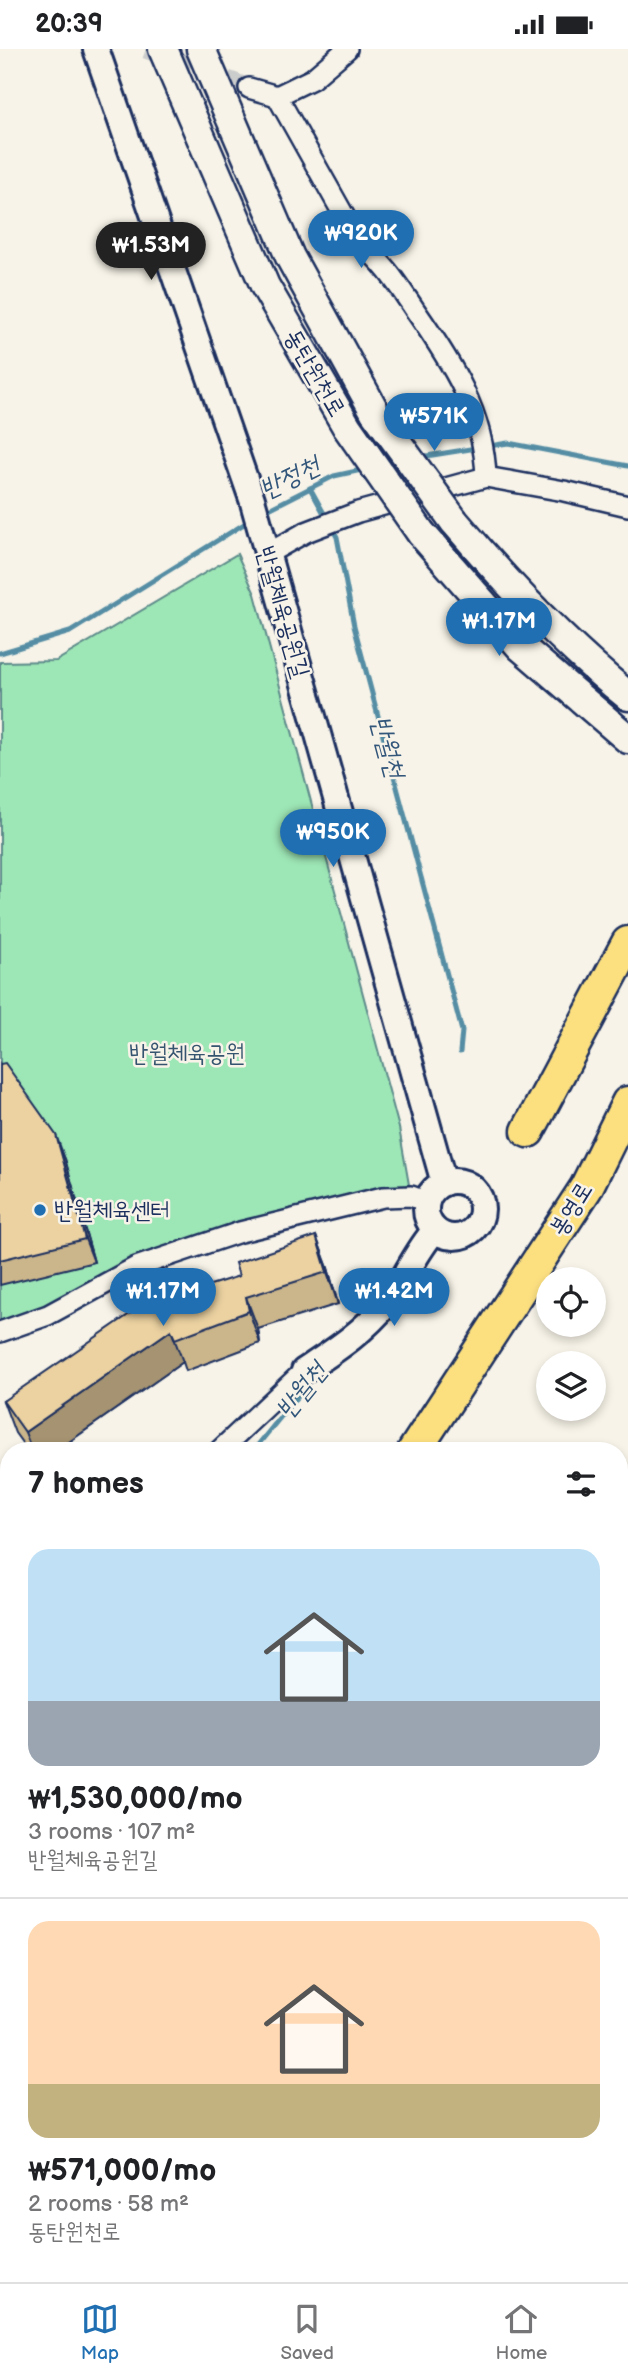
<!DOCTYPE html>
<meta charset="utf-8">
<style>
:root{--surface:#fff;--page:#f2f2f2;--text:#202124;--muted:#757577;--line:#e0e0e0;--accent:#1f6fb2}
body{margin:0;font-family:"Balsamiq Sans","Poor Story",sans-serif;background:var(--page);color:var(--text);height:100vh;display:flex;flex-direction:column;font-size:26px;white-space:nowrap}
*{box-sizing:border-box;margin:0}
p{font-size:23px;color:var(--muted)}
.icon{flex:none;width:38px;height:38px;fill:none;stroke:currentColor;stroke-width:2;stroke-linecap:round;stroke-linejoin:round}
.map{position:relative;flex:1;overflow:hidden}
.details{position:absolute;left:0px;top:1393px;width:628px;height:840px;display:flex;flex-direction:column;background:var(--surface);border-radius:28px 28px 0 0;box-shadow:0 4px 10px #0003}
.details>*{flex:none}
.tools{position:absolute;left:536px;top:1218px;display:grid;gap:14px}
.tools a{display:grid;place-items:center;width:70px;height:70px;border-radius:50%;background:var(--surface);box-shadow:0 4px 10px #0003;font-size:35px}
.price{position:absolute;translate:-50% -60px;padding:0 16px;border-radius:24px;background:var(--accent);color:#fff;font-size:23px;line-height:46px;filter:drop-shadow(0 2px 4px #0008)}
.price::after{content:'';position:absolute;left:50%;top:42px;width:21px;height:16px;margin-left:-10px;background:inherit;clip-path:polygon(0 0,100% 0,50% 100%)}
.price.active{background:#222;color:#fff}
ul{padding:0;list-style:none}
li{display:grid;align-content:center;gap:14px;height:371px;padding:0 28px}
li+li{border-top:2px solid var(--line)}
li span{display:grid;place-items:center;height:217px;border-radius:21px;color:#555}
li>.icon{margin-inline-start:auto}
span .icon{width:126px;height:126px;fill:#fffc;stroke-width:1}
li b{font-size:30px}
h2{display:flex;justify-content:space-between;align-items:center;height:84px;padding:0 28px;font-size:30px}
.status{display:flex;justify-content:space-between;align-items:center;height:49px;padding:0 35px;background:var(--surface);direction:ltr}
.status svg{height:19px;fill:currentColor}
.tab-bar{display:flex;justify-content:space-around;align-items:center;height:98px;border-top:2px solid var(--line);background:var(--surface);font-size:19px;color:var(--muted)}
.tab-bar a{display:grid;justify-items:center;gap:4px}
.tab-bar .active{color:var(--accent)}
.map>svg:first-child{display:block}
</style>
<div class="status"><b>20:39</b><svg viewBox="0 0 49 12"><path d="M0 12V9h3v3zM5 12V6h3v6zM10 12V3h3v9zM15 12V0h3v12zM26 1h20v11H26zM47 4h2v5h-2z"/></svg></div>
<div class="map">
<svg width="628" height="2233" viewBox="0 0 628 2233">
<rect width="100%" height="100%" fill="#f7f3e8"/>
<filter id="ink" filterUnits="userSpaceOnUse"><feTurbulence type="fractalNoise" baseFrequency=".0143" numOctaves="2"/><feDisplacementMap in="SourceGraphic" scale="14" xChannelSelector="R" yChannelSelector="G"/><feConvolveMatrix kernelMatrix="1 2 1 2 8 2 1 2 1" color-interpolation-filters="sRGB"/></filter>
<g filter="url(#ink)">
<!-- green -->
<polygon fill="#9de6b5" stroke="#5c8a8a" stroke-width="2" points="237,505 255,545 378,1001 399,1079 411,1147 240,1183 0,1283 0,613 56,612"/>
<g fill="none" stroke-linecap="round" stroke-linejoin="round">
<!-- stream -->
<g stroke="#558da4" stroke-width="5">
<polyline points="420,408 508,394 628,417"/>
<polyline points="310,439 337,488 354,577 462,982 460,1003"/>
<polyline points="263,463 334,427 366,420"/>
<polyline points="0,604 70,583 252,470"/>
<polyline points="253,1402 313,1328"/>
<polyline points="0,1601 9,1591"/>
</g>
<!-- minor-tunnel -->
<polyline stroke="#cbcccc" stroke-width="19" stroke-dasharray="19 10" stroke-linecap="butt" points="146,0 249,39"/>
<!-- minor casing -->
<g stroke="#1b2f5e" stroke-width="24">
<g id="minor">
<polyline points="249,39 277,47 312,30 347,0"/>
<path d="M 277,47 L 360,195 C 384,213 398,236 415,261 C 451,313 484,363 486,428"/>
<polyline points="267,505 306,483 358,463 486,428 564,442 628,457"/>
<polyline points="0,1283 48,1266 136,1218 240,1183 383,1148 411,1147 427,1153"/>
<polyline points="219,1402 304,1322"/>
<polyline points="0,1581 9,1571"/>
<polyline points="620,1950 628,1951"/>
<polyline points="620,2138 628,2134"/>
<polyline points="400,2233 417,2224"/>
</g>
</g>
<!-- tertiary casing -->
<g stroke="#1b2f5e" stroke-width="30">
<g id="tertiary">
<polyline points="96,0 252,450 444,1134"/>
<circle cx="454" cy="1160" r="28"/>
<path d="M 304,1322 C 334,1302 364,1283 387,1254 C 405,1231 415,1203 435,1181"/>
</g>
</g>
<!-- secondary casing -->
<g stroke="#1b2f5e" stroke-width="33">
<g id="secondary">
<polyline points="163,0 265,237 347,378"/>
<polyline points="201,0 290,208 375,363"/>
<path d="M 454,472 C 507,535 564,595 628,647"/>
<polyline points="421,484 521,598 628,690"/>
</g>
</g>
<!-- trunk casing -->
<g stroke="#1b2f5e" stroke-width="37">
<g id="trunk">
<polyline points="528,1082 628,894"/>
<polyline points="414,1402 586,1139 628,1054"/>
<polyline points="0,2005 9,1992"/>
</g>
</g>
<!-- minor -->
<use href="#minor" stroke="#f7f3e8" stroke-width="19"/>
<!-- tertiary -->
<use href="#tertiary" stroke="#f7f3e8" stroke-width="24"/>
<!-- secondary -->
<use href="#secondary" stroke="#f7f3e8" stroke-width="28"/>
<!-- trunk -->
<use href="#trunk" stroke="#fce080" stroke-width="32"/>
<!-- secondary-bridge casing -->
<g stroke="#1b2f5e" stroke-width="33" stroke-linecap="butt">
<g id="secondary-bridge">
<polyline points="375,363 454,472"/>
<polyline points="347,378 421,484"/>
</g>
</g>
<!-- secondary-bridge -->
<use href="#secondary-bridge" stroke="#f7f3e8" stroke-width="28"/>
</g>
<!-- wall -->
<g fill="#cbb58a" stroke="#1b2f5e" stroke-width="2">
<polygon points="0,1015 65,1110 94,1213 0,1236"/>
<polygon points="316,1187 328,1219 338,1255 258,1280 260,1294 186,1322 183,1313 56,1402 28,1402 15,1384 3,1352 239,1227"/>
<polygon points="628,1990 628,2072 620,2076 620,1994"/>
<polygon points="9,2192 9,2224 83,2224 83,2226 63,2233 0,2233 0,2195"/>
<polygon points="628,2196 628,2233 523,2233 620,2224"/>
<polygon points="102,2224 195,2224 198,2233 92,2233"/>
</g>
<!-- shaded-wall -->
<g fill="#a59371" stroke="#1b2f5e" stroke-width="2">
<polygon points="56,1086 65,1110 94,1213 85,1190"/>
<polygon points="316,1187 328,1219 338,1255 327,1223"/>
<polygon points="246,1248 258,1280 260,1294 249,1262"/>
<polygon points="171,1281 183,1313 56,1402 32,1402 25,1383"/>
<polygon points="9,1463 9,1506 0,1515 0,1471"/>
</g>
<!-- building -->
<g fill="#ecd2a1" stroke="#1b2f5e" stroke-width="2">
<polygon points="5,1014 56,1086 85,1190 0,1211 0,1015"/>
<polygon points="316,1187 327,1223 246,1248 249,1262 175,1290 171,1281 25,1383 3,1352 140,1258 239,1227 235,1214"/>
<polygon points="9,1429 9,1463 0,1471 0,1435"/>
<polygon points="628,1990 628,2019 620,2022 620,1994"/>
<polygon points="9,2192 9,2222 1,2224 3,2233 0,2233 0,2195"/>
<polygon points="628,2196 628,2228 609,2233 523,2233 556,2224 620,2224 620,2198"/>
<polygon points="102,2224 171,2224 169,2225 170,2229 164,2233 92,2233 90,2228"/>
</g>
</g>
<!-- markers -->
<circle fill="#1f6fb2" stroke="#f7f3e8" stroke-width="2.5" cx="40" cy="1161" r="7"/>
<g text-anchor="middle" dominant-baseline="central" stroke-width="5" stroke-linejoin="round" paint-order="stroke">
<!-- street labels -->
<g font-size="24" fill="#1b2f5e" stroke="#f7f3e8">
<text transform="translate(315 324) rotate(60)">동탄원천로</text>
<text transform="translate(283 563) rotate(74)">반월체육공원길</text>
<text transform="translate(571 1160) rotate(-58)">봉영로</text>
</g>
<!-- park labels -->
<g font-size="24" fill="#35546f" stroke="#f7f3e8">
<text x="187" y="1004">반월체육공원</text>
</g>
<!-- poi labels -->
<g font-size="24" fill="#1b2f5e" stroke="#f7f3e8" text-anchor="start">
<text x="54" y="1161">반월체육센터</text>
</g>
<!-- water labels -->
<g font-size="26" font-style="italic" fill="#33567b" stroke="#f7f3e8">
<text transform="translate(290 429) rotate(-26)">반정천</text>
<text transform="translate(387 698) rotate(75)">반월천</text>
<text transform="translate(302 1342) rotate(-51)">반월천</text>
</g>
</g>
</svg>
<div class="tools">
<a><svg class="icon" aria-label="locate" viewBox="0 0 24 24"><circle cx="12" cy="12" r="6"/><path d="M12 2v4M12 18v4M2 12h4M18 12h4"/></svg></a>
<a><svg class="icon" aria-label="layers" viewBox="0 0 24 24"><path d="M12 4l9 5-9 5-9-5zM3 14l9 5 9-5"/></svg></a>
</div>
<b class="price" style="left:361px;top:221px">₩920K</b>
<b class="price active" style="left:151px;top:233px">₩1.53M</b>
<b class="price" style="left:434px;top:404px">₩571K</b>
<b class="price" style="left:499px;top:609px">₩1.17M</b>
<b class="price" style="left:333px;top:820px">₩950K</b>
<b class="price" style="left:163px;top:1279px">₩1.17M</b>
<b class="price" style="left:394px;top:1279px">₩1.42M</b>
<section class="details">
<h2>7 homes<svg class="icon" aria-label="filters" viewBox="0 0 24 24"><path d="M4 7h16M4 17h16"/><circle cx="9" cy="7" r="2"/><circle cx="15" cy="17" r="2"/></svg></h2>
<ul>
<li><span style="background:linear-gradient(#bfe0f5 70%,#9aa5b1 0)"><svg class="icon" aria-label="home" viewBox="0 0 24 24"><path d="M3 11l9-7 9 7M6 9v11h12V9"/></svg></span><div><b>₩1,530,000/mo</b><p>3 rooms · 107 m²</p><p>반월체육공원길</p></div></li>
<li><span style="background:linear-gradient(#ffd9b3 75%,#c2b280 0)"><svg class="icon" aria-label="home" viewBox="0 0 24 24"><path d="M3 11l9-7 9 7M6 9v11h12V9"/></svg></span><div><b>₩571,000/mo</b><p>2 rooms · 58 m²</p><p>동탄원천로</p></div></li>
</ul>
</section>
</div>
<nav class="tab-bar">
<a class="active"><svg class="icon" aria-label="map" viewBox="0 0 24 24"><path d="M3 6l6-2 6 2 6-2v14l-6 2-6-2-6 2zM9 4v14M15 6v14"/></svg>Map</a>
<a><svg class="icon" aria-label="saved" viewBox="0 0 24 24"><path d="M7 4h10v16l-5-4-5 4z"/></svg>Saved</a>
<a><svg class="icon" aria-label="home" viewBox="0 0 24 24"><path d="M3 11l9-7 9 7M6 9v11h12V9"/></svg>Home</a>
</nav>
